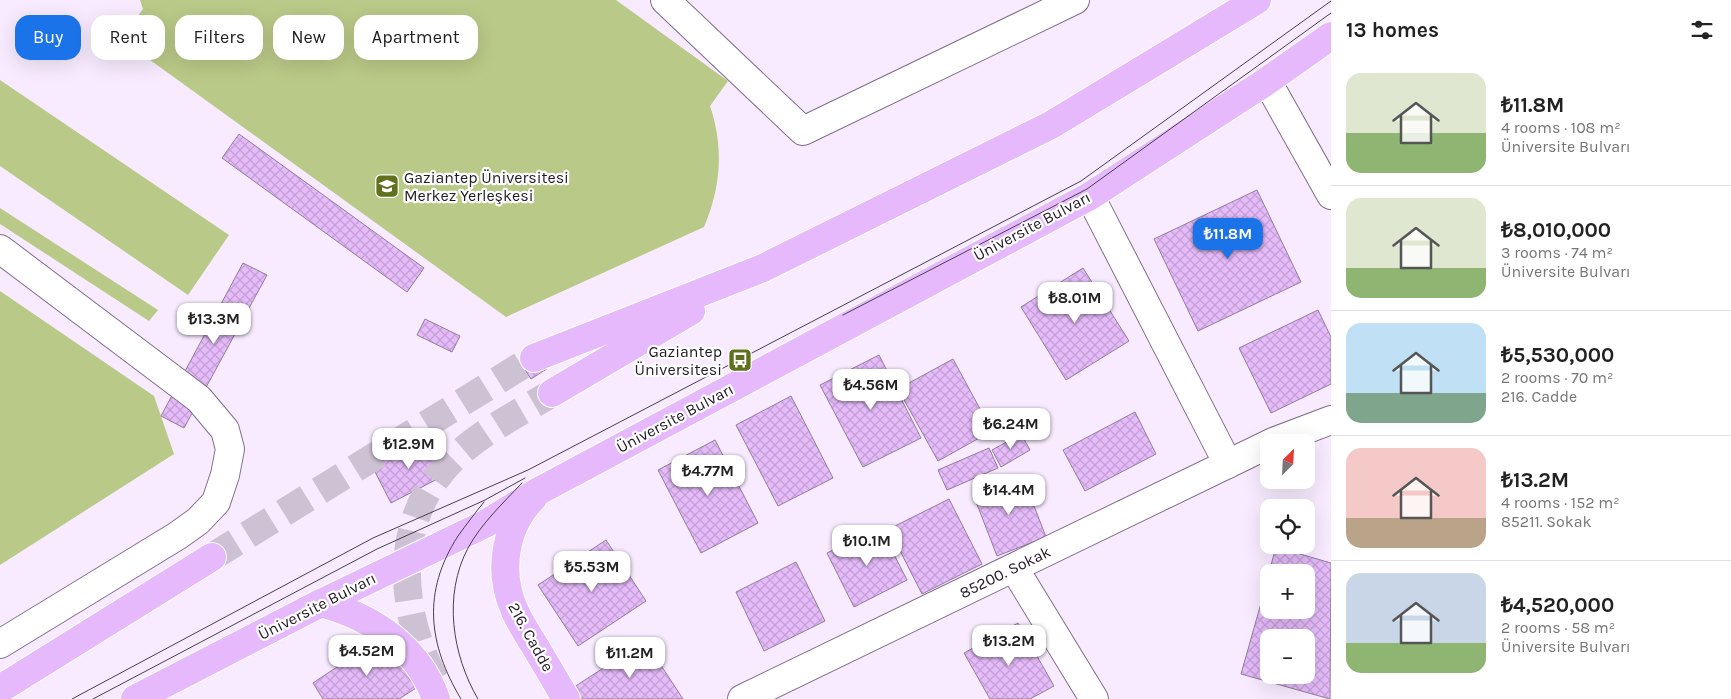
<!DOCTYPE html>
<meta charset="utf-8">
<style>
:root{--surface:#fff;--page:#f6f6f6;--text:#222;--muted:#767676;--line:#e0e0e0;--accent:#1a73e8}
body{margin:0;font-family:Karla,sans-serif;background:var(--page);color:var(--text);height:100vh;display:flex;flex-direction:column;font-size:19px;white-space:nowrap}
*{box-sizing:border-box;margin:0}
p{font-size:16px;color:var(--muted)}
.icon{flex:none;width:28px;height:28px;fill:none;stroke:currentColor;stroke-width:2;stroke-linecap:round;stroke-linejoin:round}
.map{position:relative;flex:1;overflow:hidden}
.panel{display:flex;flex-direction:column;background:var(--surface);width:400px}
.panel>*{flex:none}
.banner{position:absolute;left:15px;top:15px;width:475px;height:45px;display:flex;gap:10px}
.needle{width:32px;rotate:24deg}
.fabs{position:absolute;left:1260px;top:434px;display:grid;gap:10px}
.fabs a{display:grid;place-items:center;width:55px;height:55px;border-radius:10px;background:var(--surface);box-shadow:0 5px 20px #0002;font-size:25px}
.price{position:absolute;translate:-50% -42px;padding:0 11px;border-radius:10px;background:#fff;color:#222;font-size:16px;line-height:32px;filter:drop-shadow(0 1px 2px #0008)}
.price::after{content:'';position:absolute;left:50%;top:30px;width:15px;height:11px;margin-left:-8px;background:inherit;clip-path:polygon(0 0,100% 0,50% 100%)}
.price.on{background:var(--accent);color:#fff}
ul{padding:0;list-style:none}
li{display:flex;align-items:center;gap:15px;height:125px;padding:0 15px}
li+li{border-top:1px solid var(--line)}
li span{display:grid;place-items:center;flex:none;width:140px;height:100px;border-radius:15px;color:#555}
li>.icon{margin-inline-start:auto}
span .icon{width:60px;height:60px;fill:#fffc;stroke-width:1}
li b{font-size:21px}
h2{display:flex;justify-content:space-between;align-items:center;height:60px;padding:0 15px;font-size:21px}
.pill{padding:0 18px;border-radius:15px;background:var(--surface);box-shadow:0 5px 20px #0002;font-size:18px;line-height:45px}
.pill.on{background:var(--accent);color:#fff}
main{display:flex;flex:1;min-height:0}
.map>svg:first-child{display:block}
</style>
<main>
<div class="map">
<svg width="1331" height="699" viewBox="0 0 1331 699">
<defs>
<pattern id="building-cross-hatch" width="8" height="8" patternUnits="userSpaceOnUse" patternTransform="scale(1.25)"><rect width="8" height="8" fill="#e5bbfa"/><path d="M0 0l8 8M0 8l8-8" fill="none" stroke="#c4a0d6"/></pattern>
</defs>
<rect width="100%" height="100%" fill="#f8ebff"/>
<!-- grass -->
<g fill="#b9c987">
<path d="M 140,0 L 616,0 L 728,81 L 710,106 C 724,147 721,187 704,227 L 506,317 L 121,39 L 143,9 Z"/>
<polygon points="0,80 229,235 188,295 0,166"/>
<polygon points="0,208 158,310 149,321 0,224"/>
<polygon points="0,291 154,396 174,454 0,565"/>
</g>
<!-- building -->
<g fill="url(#building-cross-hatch)" stroke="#927e9c" fill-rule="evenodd">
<polygon points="239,134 424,268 407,292 222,158"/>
<polygon points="1257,190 1301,282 1198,331 1154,239"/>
<polygon points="243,263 267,275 184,428 161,416"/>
<polygon points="1083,268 1129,341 1066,380 1021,307"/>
<polygon points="1318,310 1331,337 1331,384 1271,413 1239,348"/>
<polygon points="425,319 460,336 452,352 417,335"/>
<polygon points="879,355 921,438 863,467 820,385"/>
<polygon points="541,358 548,368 531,379 525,370"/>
<polygon points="953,359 992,431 938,461 898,389"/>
<polygon points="791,396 833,478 778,506 736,425"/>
<polygon points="1135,412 1156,454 1085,491 1063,450"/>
<polygon points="1021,434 1030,450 1001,467 992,450"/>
<polygon points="427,437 447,474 391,503 372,466"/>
<polygon points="715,440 758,523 701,553 658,470"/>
<polygon points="989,448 998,468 947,490 938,470"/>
<polygon points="1022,475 1046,537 997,556 973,494"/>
<polygon points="949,499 982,564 922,594 889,529"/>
<polygon points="880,527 907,580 854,607 827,553"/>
<polygon points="606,540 646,601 578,646 538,585"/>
<path d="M 1276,547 L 1331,563 L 1330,699 L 1241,674 L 1269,575 L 1269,610 L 1306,610 L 1306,572 L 1269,572 ZM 1269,638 L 1306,638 L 1306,675 L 1269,675 Z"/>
<polygon points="796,562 825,621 764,651 736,592"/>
<polygon points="1018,623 1054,686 1030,699 990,699 964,653"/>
<polygon points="382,637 416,688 399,699 323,699 313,683"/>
<polygon points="645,641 683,699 577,699 571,689"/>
</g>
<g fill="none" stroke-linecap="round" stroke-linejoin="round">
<!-- major-tunnel -->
<g stroke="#cdc1d4" stroke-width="28" stroke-dasharray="28 14" stroke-linecap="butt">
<polyline points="212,557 534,358"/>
<path d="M 435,680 C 396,605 391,510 463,450 C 489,428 523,411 552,393"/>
</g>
<!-- minor casing -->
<g stroke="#816e8b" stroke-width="30">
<g id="minor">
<polyline points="665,0 803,131 1075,0"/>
<polyline points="1267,81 1331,195"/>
<polyline points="1090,196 1228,464"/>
<polyline points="0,249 199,399 225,430 230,449 225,475 216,502 198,521 177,536 0,644"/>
<polyline points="1273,442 1331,420"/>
<polyline points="1014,568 1094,699"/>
<polyline points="742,699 1269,444"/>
</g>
</g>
<!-- major casing -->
<g stroke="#fff" stroke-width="30">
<g id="major">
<polyline points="534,358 763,268 1051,125 1257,0"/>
<polyline points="552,393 691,311"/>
<path d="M 533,498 C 504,527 498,572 514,609 C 519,621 526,632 533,643 C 544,661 555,680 566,699"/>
<path d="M 321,603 C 372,617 418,647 436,699"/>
<polyline points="0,689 212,557"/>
<polyline points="135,699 321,603 485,524 539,491 1090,196 1267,81 1331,36"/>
</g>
</g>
<!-- minor -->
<use href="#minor" stroke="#fff" stroke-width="28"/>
<!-- major -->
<use href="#major" stroke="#e5b9fb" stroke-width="28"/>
<!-- tram -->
<g stroke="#483f4d" stroke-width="1">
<polyline points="843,315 1087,189 1331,13"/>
<polyline points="72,699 373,538 528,470 1081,181 1331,1"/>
<polyline points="93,699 377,549 485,500 525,478"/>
<path d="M 461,699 C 428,644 422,592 458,536 C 466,525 475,513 484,502"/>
<path d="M 478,699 C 452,655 443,595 468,548 C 481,524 503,503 522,483"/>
</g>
</g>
<!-- icons -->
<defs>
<g id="university-square" transform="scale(1.25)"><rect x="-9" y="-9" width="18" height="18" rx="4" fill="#61701c" stroke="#fff"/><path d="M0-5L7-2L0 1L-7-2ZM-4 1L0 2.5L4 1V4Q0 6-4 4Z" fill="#fff"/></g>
<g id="bus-square" transform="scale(1.25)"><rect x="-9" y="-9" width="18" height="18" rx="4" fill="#61701c" stroke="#fff"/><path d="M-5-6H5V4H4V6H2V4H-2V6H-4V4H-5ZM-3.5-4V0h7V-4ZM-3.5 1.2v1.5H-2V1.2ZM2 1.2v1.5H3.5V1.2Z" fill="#fff"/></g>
</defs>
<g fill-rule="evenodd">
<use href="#university-square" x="387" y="186"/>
<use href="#bus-square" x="740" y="360"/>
</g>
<g text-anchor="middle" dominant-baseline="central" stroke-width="4.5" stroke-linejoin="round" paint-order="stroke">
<!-- poi labels -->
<g font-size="16" fill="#221a26" stroke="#fff" text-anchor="start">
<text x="404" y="177">Gaziantep Üniversitesi<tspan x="404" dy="18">Merkez Yerleşkesi</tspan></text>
<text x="722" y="351" text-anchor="end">Gaziantep<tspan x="722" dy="18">Üniversitesi</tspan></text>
</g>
<!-- street labels -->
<g font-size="16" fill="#221a26" stroke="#fff">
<text transform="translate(1032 226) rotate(-28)">Üniversite Bulvarı</text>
<text transform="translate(675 418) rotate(-28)">Üniversite Bulvarı</text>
<text transform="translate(1005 572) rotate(-26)">85200. Sokak</text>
<text transform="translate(317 606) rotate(-27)">Üniversite Bulvarı</text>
<text transform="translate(531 637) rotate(61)">216. Cadde</text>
</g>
</g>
</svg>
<div class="fabs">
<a><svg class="needle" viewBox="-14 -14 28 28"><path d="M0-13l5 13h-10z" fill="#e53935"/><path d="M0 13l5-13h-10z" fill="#767676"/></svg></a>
<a><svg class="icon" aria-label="locate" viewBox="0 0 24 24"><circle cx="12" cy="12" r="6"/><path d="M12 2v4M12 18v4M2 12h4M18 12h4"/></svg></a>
<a>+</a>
<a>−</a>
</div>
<b class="price on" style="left:1228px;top:260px">₺11.8M</b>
<b class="price" style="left:1075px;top:324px">₺8.01M</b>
<b class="price" style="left:214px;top:345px">₺13.3M</b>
<b class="price" style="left:871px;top:411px">₺4.56M</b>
<b class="price" style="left:1011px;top:450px">₺6.24M</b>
<b class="price" style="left:409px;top:470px">₺12.9M</b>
<b class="price" style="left:708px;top:497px">₺4.77M</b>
<b class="price" style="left:1009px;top:516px">₺14.4M</b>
<b class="price" style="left:867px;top:567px">₺10.1M</b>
<b class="price" style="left:592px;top:593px">₺5.53M</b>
<b class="price" style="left:1009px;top:667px">₺13.2M</b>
<b class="price" style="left:367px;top:677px">₺4.52M</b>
<b class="price" style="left:630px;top:679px">₺11.2M</b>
<div class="banner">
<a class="pill on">Buy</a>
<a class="pill">Rent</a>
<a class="pill">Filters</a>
<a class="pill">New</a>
<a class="pill">Apartment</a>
</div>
</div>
<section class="panel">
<h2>13 homes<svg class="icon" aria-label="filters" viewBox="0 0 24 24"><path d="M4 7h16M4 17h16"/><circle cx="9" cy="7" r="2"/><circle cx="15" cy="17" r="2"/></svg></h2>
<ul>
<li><span style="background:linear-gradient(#dfe7d0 60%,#8fb573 0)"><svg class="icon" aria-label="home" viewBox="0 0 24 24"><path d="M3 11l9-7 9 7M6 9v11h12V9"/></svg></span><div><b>₺11.8M</b><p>4 rooms · 108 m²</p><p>Üniversite Bulvarı</p></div></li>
<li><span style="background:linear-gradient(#dfe7d0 70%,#8fb573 0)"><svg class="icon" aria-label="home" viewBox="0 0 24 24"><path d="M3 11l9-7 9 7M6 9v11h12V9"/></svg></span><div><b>₺8,010,000</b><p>3 rooms · 74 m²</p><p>Üniversite Bulvarı</p></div></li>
<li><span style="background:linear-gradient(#bfe0f5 70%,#7fa58c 0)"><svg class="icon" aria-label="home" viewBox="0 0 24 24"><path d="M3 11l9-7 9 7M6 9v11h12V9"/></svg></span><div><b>₺5,530,000</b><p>2 rooms · 70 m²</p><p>216. Cadde</p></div></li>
<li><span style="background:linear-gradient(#f6c9c9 70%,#b9a48a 0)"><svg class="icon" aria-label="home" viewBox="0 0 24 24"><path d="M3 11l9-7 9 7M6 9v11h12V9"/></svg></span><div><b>₺13.2M</b><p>4 rooms · 152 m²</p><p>85211. Sokak</p></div></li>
<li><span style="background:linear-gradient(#c9d6e8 70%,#8fb573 0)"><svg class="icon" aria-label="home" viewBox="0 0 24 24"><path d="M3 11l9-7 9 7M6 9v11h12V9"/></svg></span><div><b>₺4,520,000</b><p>2 rooms · 58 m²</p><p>Üniversite Bulvarı</p></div></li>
</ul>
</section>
</main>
